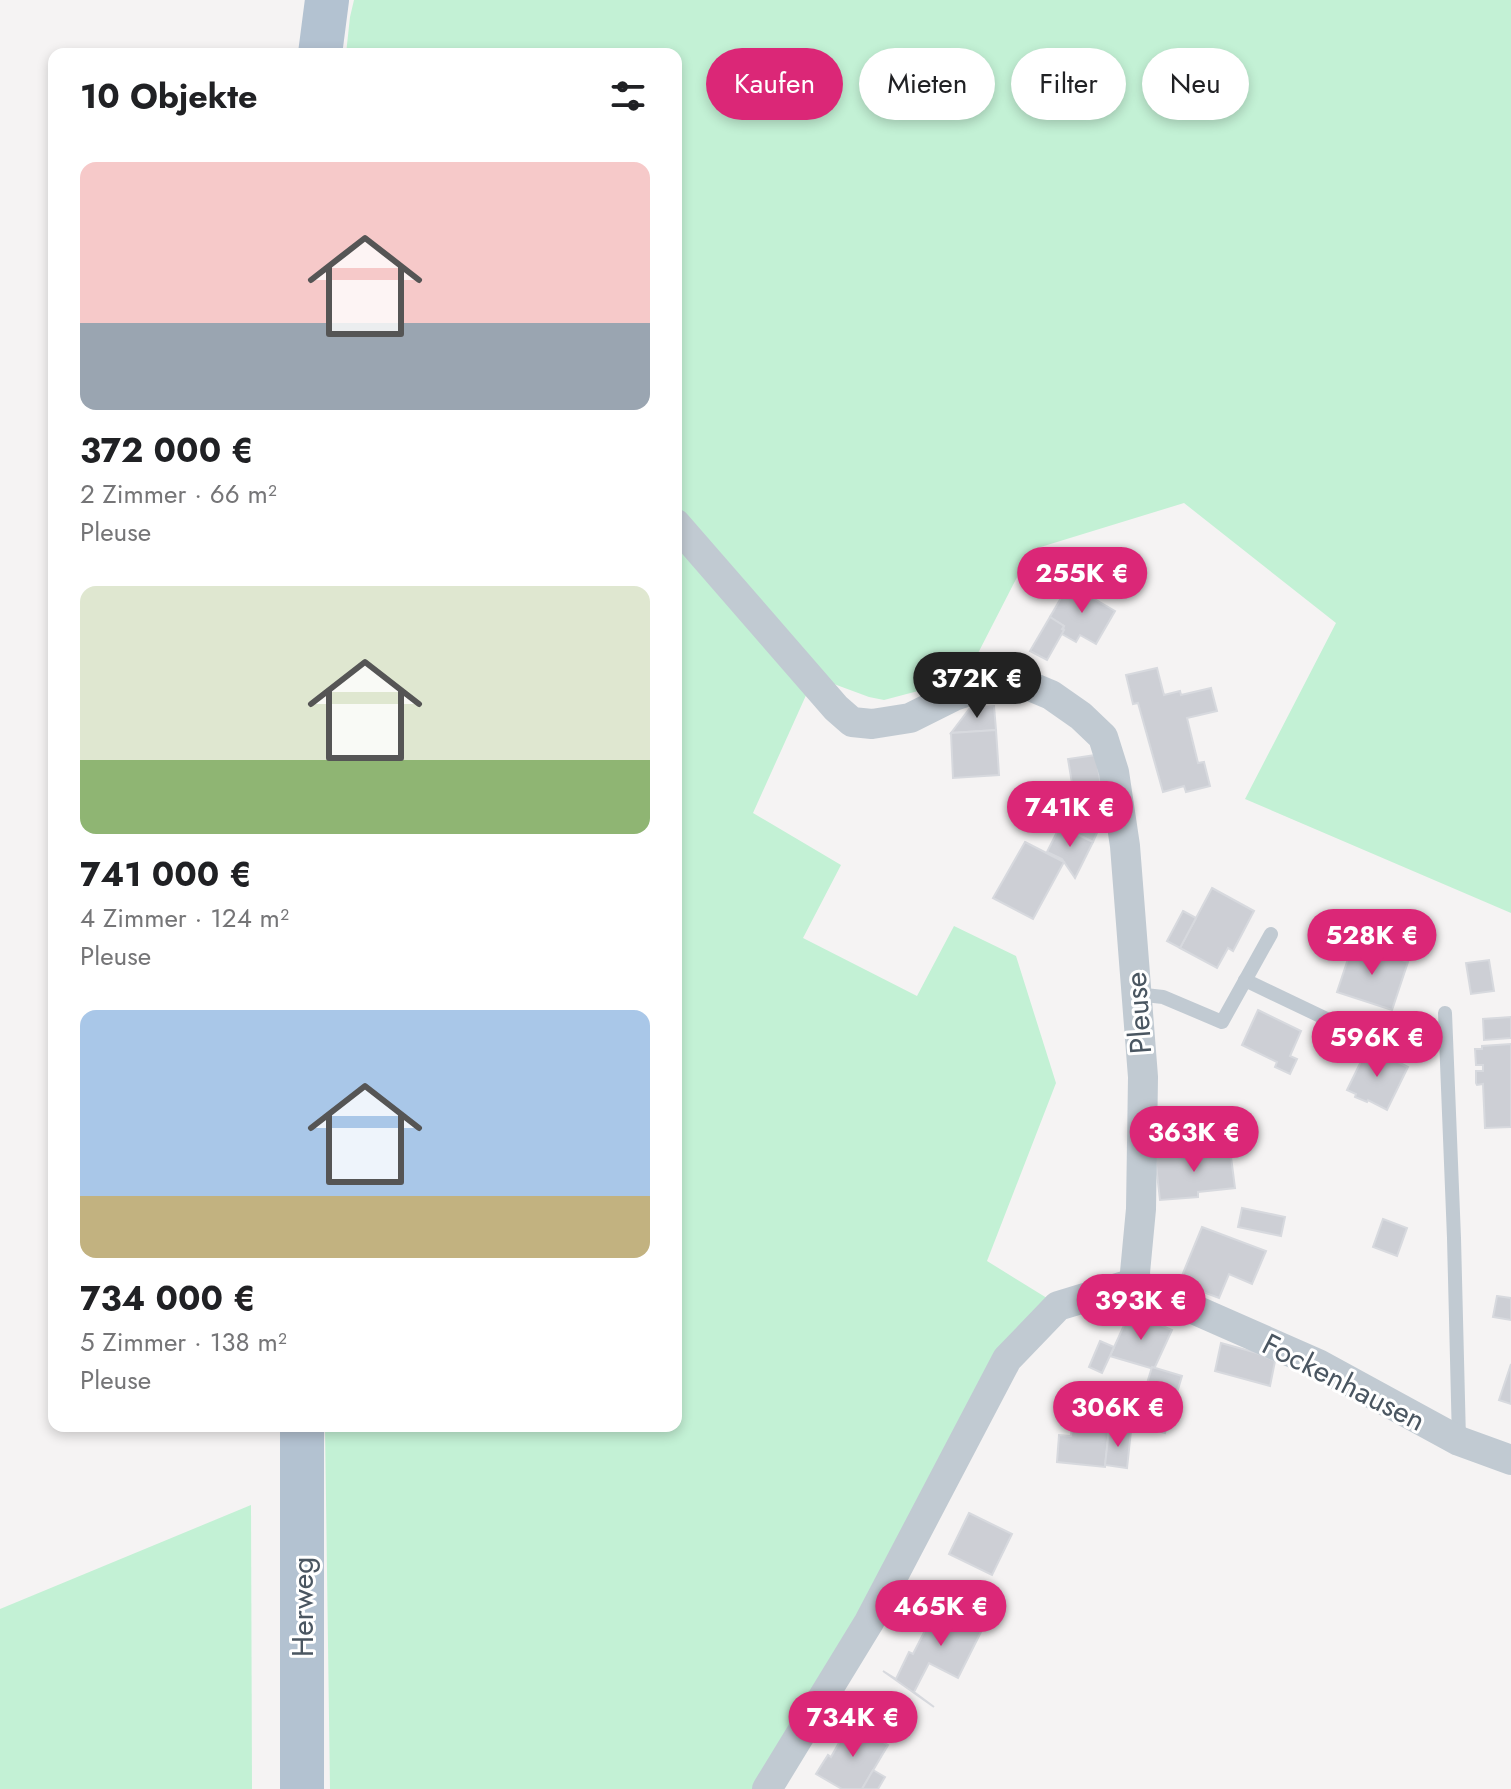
<!DOCTYPE html>
<html lang="de">
<meta charset="utf-8">
<style>
:root{--surface:#fff;--page:#f6f6f6;--text:#202124;--muted:#757577;--accent:#db2777}
body{margin:0;font-family:Jost,sans-serif;background:var(--page);color:var(--text);height:100vh;display:flex;flex-direction:column;font-size:30px;white-space:nowrap}
*{box-sizing:border-box;margin:0}
p{font-size:26px;color:var(--muted)}
.icon{flex:none;width:44px;height:44px;fill:none;stroke:currentColor;stroke-width:2;stroke-linecap:round;stroke-linejoin:round}
.map{position:relative;flex:1;overflow:hidden}
.details{position:absolute;left:48px;top:48px;width:634px;height:1384px;display:flex;flex-direction:column;background:var(--surface);border-radius:16px;box-shadow:0 4px 12px #0003}
.details>*{flex:none}
.hud{position:absolute;left:706px;top:48px;width:684px;height:72px;display:flex;gap:16px}
.price{position:absolute;translate:-50% -68px;padding:0 18px;border-radius:28px;background:var(--accent);color:#fff;font-size:26px;line-height:52px;filter:drop-shadow(0 2px 4px #0008)}
.price::after{content:'';position:absolute;left:50%;top:48px;width:24px;height:18px;margin-left:-12px;background:inherit;clip-path:polygon(0 0,100% 0,50% 100%)}
.price.on{background:#222;color:#fff}
ul{padding:0;list-style:none}
li{display:grid;align-content:center;gap:16px;height:424px;padding:0 32px}
li span{display:grid;place-items:center;height:248px;border-radius:16px;color:#555}
li>.icon{margin-inline-start:auto}
span .icon{width:144px;height:144px;fill:#fffc;stroke-width:1}
li b{font-size:34px}
h2{display:flex;justify-content:space-between;align-items:center;height:96px;padding:0 32px;font-size:34px}
.tag{padding:0 28px;border-radius:36px;background:var(--surface);box-shadow:0 4px 12px #0003;font-size:28px;line-height:72px}
.tag.on{background:var(--accent);color:#fff}
.map>svg:first-child{display:block}
</style>
<div class="map">
<svg width="1511" height="1789" viewBox="0 0 1511 1789">
<rect width="100%" height="100%" fill="#f5f3f3"/>
<!-- green -->
<g fill="#c3f1d5">
<polygon points="354,0 1511,0 1511,913 1245,799 1336,623 1184,503 1031,550 974,661 971,677 884,700 869,697 815,677 676,517 676,54 346,54 350,17"/>
<polygon points="676,530 812,682 753,813 841,865 803,938 917,996 954,926 1016,956 1056,1083 987,1261 1055,1303 761,1789 330,1789 325,1426 676,1426"/>
<polygon points="251,1505 252,1789 0,1789 0,1609"/>
</g>
<!-- building -->
<g fill="#cdcfd5" stroke="#d7d9de" stroke-width="2">
<polygon points="1069,584 1115,611 1096,644 1080,635 1076,642 1062,634 1064,626 1050,617"/>
<polygon points="1050,617 1064,626 1062,629 1064,630 1047,660 1030,651"/>
<polygon points="1157,668 1164,695 1180,691 1181,695 1211,688 1217,711 1187,718 1198,763 1204,762 1210,786 1186,792 1184,786 1163,792 1138,703 1133,704 1126,675"/>
<polygon points="994,706 996,730 951,733 970,708"/>
<polygon points="996,730 999,775 953,778 951,733"/>
<polygon points="1096,755 1105,810 1102,810 1103,819 1093,842 1060,826 1066,814 1075,819 1077,814 1068,759"/>
<polygon points="1060,826 1093,842 1075,878 1062,859 1047,852"/>
<polygon points="1025,842 1064,862 1033,919 993,898"/>
<polygon points="1212,888 1254,911 1233,951 1228,948 1217,968 1180,948"/>
<polygon points="1183,911 1196,918 1180,948 1167,941"/>
<polygon points="1353,944 1408,962 1392,1010 1337,992"/>
<polygon points="1489,960 1494,991 1471,994 1466,963"/>
<polygon points="1258,1010 1301,1031 1290,1056 1297,1059 1290,1074 1275,1067 1277,1062 1242,1045"/>
<polygon points="1511,1017 1511,1038 1484,1040 1483,1019"/>
<polygon points="1511,1044 1511,1127 1485,1128 1483,1084 1477,1085 1476,1083 1476,1071 1483,1071 1483,1065 1476,1065 1475,1049 1482,1049 1482,1046"/>
<polygon points="1368,1047 1408,1067 1387,1110 1368,1100 1367,1102 1355,1097 1356,1094 1347,1090"/>
<polygon points="1190,1108 1190,1113 1226,1110 1230,1149 1155,1156 1150,1112"/>
<polygon points="1230,1149 1235,1188 1198,1192 1198,1197 1160,1200 1155,1156"/>
<polygon points="1242,1208 1285,1217 1281,1236 1238,1227"/>
<polygon points="1383,1219 1407,1228 1397,1256 1373,1247"/>
<polygon points="1202,1227 1266,1251 1252,1284 1229,1274 1219,1298 1179,1283"/>
<polygon points="1497,1296 1511,1298 1511,1320 1493,1317"/>
<polygon points="1130,1312 1172,1330 1154,1369 1110,1356"/>
<polygon points="1100,1341 1114,1347 1102,1373 1089,1367"/>
<polygon points="1221,1343 1257,1353 1275,1361 1270,1386 1215,1371"/>
<polygon points="1511,1364 1511,1404 1499,1400"/>
<polygon points="1152,1367 1182,1376 1165,1433 1106,1417 1112,1396 1141,1403"/>
<polygon points="1072,1425 1109,1428 1105,1467 1057,1462 1059,1435 1071,1436"/>
<polygon points="1109,1430 1131,1431 1127,1468 1105,1465"/>
<polygon points="969,1513 1012,1534 992,1575 949,1554"/>
<polygon points="938,1605 983,1628 958,1678 929,1663 914,1692 934,1707 883,1671 896,1679 909,1652 913,1654"/>
<polygon points="848,1722 888,1745 862,1789 842,1789 816,1774 828,1755 831,1757 840,1741 837,1739"/>
<polygon points="873,1770 885,1777 878,1789 862,1789"/>
</g>
<g fill="none" stroke-linecap="round" stroke-linejoin="round">
<!-- lane -->
<g stroke="#c1cad2" stroke-width="14">
<polyline points="1245,980 1335,1023"/>
<polyline points="1136,994 1163,997 1222,1022 1271,934"/>
<polyline points="1445,1013 1454,1238 1459,1440"/>
</g>
<!-- street -->
<g stroke="#c1cad2" stroke-width="30">
<polyline points="676,524 836,708 852,722 872,724 910,718 954,696 990,684 1020,682 1051,695 1081,716 1103,737 1114,772 1125,846 1143,1077 1141,1209 1134,1283 1058,1306 1007,1359 869,1622 767,1789"/>
<polyline points="1134,1283 1318,1364 1459,1441 1511,1460"/>
</g>
<!-- primary -->
<g stroke="#b3c2d1" stroke-width="44">
<polyline points="320,54 327,0"/>
<polyline points="302,1789 302,1426"/>
</g>
</g>
<g text-anchor="middle" dominant-baseline="central" stroke-width="6" stroke-linejoin="round" paint-order="stroke">
<!-- street labels -->
<g font-size="30" fill="#4a5661" stroke="#fff">
<text transform="translate(1138 1013) rotate(-94)">Pleuse</text>
<text transform="translate(1344 1382) rotate(27)">Fockenhausen</text>
<text transform="translate(302 1607) rotate(-90)">Herweg</text>
</g>
</g>
</svg>
<b class="price" style="left:1082px;top:615px">255K €</b>
<b class="price on" style="left:977px;top:720px">372K €</b>
<b class="price" style="left:1070px;top:849px">741K €</b>
<b class="price" style="left:1372px;top:977px">528K €</b>
<b class="price" style="left:1377px;top:1079px">596K €</b>
<b class="price" style="left:1194px;top:1174px">363K €</b>
<b class="price" style="left:1141px;top:1342px">393K €</b>
<b class="price" style="left:1118px;top:1449px">306K €</b>
<b class="price" style="left:941px;top:1648px">465K €</b>
<b class="price" style="left:853px;top:1759px">734K €</b>
<div class="hud">
<a class="tag on">Kaufen</a>
<a class="tag">Mieten</a>
<a class="tag">Filter</a>
<a class="tag">Neu</a>
</div>
<section class="details">
<h2>10 Objekte<svg class="icon" aria-label="filters" viewBox="0 0 24 24"><path d="M4 7h16M4 17h16"/><circle cx="9" cy="7" r="2"/><circle cx="15" cy="17" r="2"/></svg></h2>
<ul>
<li><span style="background:linear-gradient(#f6c9c9 65%,#9aa5b1 0)"><svg class="icon" aria-label="home" viewBox="0 0 24 24"><path d="M3 11l9-7 9 7M6 9v11h12V9"/></svg></span><div><b>372 000 €</b><p>2 Zimmer · 66 m²</p><p>Pleuse</p></div></li>
<li><span style="background:linear-gradient(#dfe7d0 70%,#8fb573 0)"><svg class="icon" aria-label="home" viewBox="0 0 24 24"><path d="M3 11l9-7 9 7M6 9v11h12V9"/></svg></span><div><b>741 000 €</b><p>4 Zimmer · 124 m²</p><p>Pleuse</p></div></li>
<li><span style="background:linear-gradient(#a9c7e8 75%,#c2b280 0)"><svg class="icon" aria-label="home" viewBox="0 0 24 24"><path d="M3 11l9-7 9 7M6 9v11h12V9"/></svg></span><div><b>734 000 €</b><p>5 Zimmer · 138 m²</p><p>Pleuse</p></div></li>
</ul>
</section>
</div>
